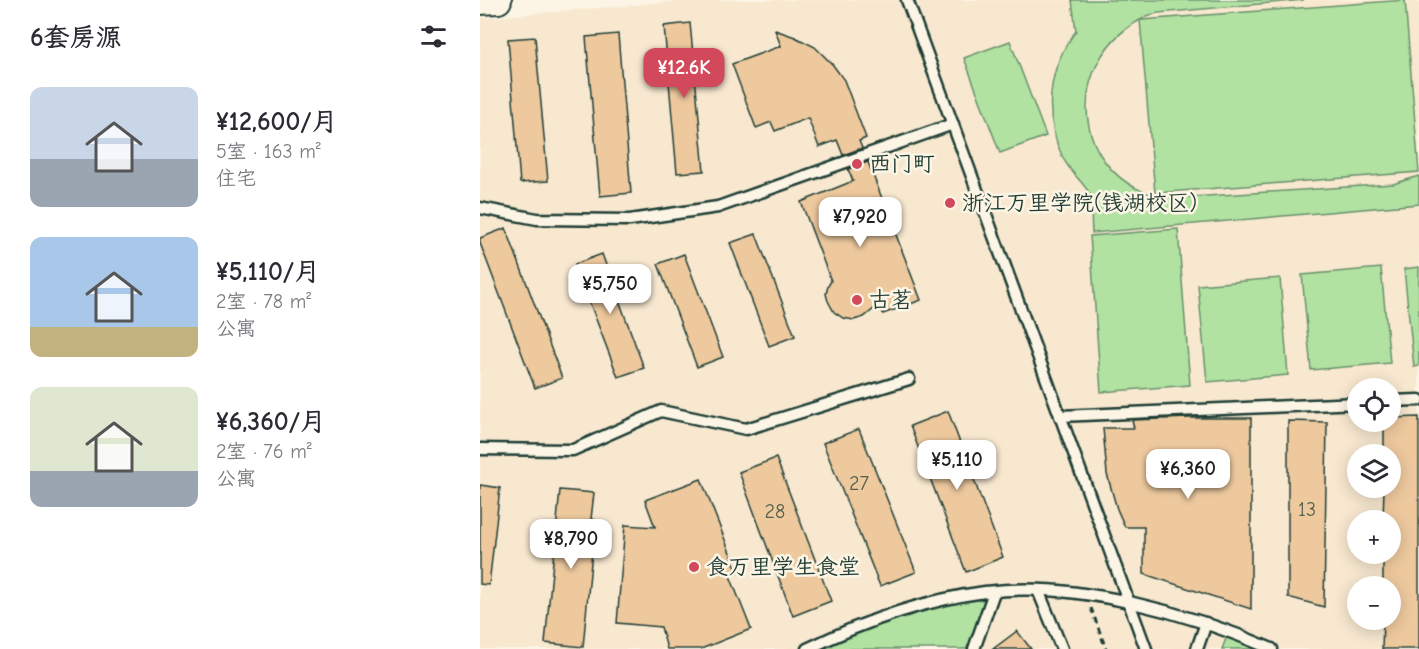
<!DOCTYPE html>
<html lang="zh">
<meta charset="utf-8">
<style>
:root{--surface:#fff;--page:#f7f7f7;--text:#2b2b33;--muted:#7c7c81;--accent:#d1495b}
body{margin:0;font-family:"Comic Neue","LXGW WenKai TC",sans-serif;background:var(--page);color:var(--text);height:100vh;display:flex;flex-direction:column;font-size:22px;white-space:nowrap}
*{box-sizing:border-box;margin:0}
p{font-size:20px;color:var(--muted)}
.icon{flex:none;width:33px;height:33px;fill:none;stroke:currentColor;stroke-width:2;stroke-linecap:round;stroke-linejoin:round}
.map{position:relative;flex:1;overflow:hidden}
.side{display:flex;flex-direction:column;background:var(--surface);width:480px}
.side>*{flex:none}
.buttons{position:absolute;left:867px;top:378px;display:grid;gap:12px}
.buttons a{display:grid;place-items:center;width:54px;height:54px;border-radius:50%;background:var(--surface);box-shadow:0 3px 15px #0003;font-size:30px}
.price{position:absolute;translate:-50% -51px;padding:0 14px;border-radius:12px;background:#fff;color:#222;font-size:20px;line-height:39px;filter:drop-shadow(0 2px 3px #0008)}
.price::after{content:'';position:absolute;left:50%;top:36px;width:18px;height:14px;margin-left:-9px;background:inherit;clip-path:polygon(0 0,100% 0,50% 100%)}
.price.active{background:var(--accent);color:#fff}
ul{padding:0;list-style:none}
li{display:flex;align-items:center;gap:18px;height:150px;padding:0 30px}
li span{display:grid;place-items:center;flex:none;width:168px;height:120px;border-radius:12px;color:#555}
li>.icon{margin-inline-start:auto}
span .icon{width:72px;height:72px;fill:#fffc;stroke-width:1}
li b{font-size:26px}
h2{display:flex;justify-content:space-between;align-items:center;height:72px;padding:0 30px;font-size:26px}
main{display:flex;flex:1;min-height:0}
.map>svg:first-child{display:block}
</style>
<main>
<section class="side">
<h2>6套房源<svg class="icon" aria-label="filters" viewBox="0 0 24 24"><path d="M4 7h16M4 17h16"/><circle cx="9" cy="7" r="2"/><circle cx="15" cy="17" r="2"/></svg></h2>
<ul>
<li><span style="background:linear-gradient(#c9d6e8 60%,#9aa5b1 0)"><svg class="icon" aria-label="home" viewBox="0 0 24 24"><path d="M3 11l9-7 9 7M6 9v11h12V9"/></svg></span><div><b>¥12,600/月</b><p>5室 · 163 m²</p><p>住宅</p></div></li>
<li><span style="background:linear-gradient(#a9c7e8 75%,#c2b280 0)"><svg class="icon" aria-label="home" viewBox="0 0 24 24"><path d="M3 11l9-7 9 7M6 9v11h12V9"/></svg></span><div><b>¥5,110/月</b><p>2室 · 78 m²</p><p>公寓</p></div></li>
<li><span style="background:linear-gradient(#dfe7d0 70%,#9aa5b1 0)"><svg class="icon" aria-label="home" viewBox="0 0 24 24"><path d="M3 11l9-7 9 7M6 9v11h12V9"/></svg></span><div><b>¥6,360/月</b><p>2室 · 76 m²</p><p>公寓</p></div></li>
</ul>
</section>
<div class="map">
<svg width="939" height="649" viewBox="0 0 939 649">
<rect width="100%" height="100%" fill="#fcf5e5"/>
<filter id="ink" filterUnits="userSpaceOnUse"><feTurbulence type="fractalNoise" baseFrequency=".0167" numOctaves="2"/><feDisplacementMap in="SourceGraphic" scale="12" xChannelSelector="R" yChannelSelector="G"/><feConvolveMatrix kernelMatrix="1 2 1 2 8 2 1 2 1" color-interpolation-filters="sRGB"/></filter>
<g filter="url(#ink)">
<!-- built -->
<path fill="#f8e8d0" fill-rule="evenodd" d="M 212,0 L 939,0 L 939,649 L 0,649 L 0,18 ZM 878,388 L 910,388 L 910,422 L 878,422 ZM 878,454 L 910,454 L 910,488 L 878,488 ZM 878,520 L 910,520 L 910,554 L 878,554 ZM 878,586 L 910,586 L 910,620 L 878,620 Z"/>
<!-- green -->
<g fill="#b1e2a2" stroke="#68906b" stroke-width="1.5">
<path d="M 592,0 L 824,0 L 678,13 L 666,16 L 661,20 L 925,0 L 939,172 L 675,193 L 660,20 C 587,60 589,164 669,194 C 677,197 687,197 696,198 L 913,184 L 939,176 L 939,204 L 612,233 C 611,223 612,199 608,191 C 601,180 590,172 583,158 C 563,116 567,68 596,31 Z"/>
<polygon points="530,41 566,136 520,153 484,58"/>
<polygon points="698,229 710,385 621,392 610,236"/>
<polygon points="939,267 939,366 934,367 924,269"/>
<polygon points="901,268 910,363 831,370 822,275"/>
<polygon points="800,278 808,375 727,382 718,285"/>
<polygon points="499,596 508,596 490,649 335,649 364,635 435,610"/>
<polygon points="747,636 777,649 742,649"/>
</g>
<!-- building -->
<g fill="#eec99e" stroke="#1f3d34" stroke-width="1.5">
<polygon points="210,23 224,171 197,173 184,26"/>
<polygon points="295,30 315,37 335,47 353,65 364,80 386,138 379,141 382,148 363,155 357,140 339,147 328,118 295,131 291,122 276,128 252,64 301,46"/>
<polygon points="138,34 151,193 120,196 106,37"/>
<polygon points="55,37 68,181 40,183 28,39"/>
<polygon points="388,162 441,300 403,314 400,304 384,317 374,320 363,318 354,312 348,301 346,294 348,286 351,281 321,202 373,181 368,169"/>
<polygon points="26,228 82,378 55,388 0,243 0,238"/>
<polygon points="276,234 315,336 289,346 250,243"/>
<polygon points="122,254 164,368 138,377 95,264"/>
<polygon points="204,254 243,357 217,367 178,264"/>
<polygon points="468,411 523,557 486,572 430,426"/>
<polygon points="939,417 939,649 902,649 903,620 910,620 910,586 903,586 903,554 910,554 910,520 903,520 904,488 910,488 910,454 904,454 904,422 910,422 910,418"/>
<polygon points="710,418 771,418 771,609 664,574 664,527 645,527 637,509 627,474 623,428 654,428 652,420"/>
<polygon points="808,421 847,422 844,607 808,597"/>
<polygon points="379,429 436,572 400,586 343,443"/>
<polygon points="296,458 351,601 313,616 259,472"/>
<polygon points="221,479 258,573 250,576 271,629 221,649 187,649 181,627 137,623 145,525 175,527 165,500"/>
<polygon points="0,485 20,488 9,585 0,584"/>
<polygon points="80,490 114,493 111,519 115,520 103,647 65,643"/>
<polygon points="537,631 551,649 513,649"/>
</g>
<g fill="none" stroke-linecap="round" stroke-linejoin="round">
<!-- service casing -->
<g stroke="#1f3d34" stroke-width="15">
<g id="service">
<polyline points="427,0 666,649"/>
<polyline points="0,208 57,219 150,220 238,207 473,124"/>
<polyline points="910,401 939,400"/>
<polyline points="580,416 878,403"/>
<polyline points="0,449 93,450 181,411 266,429 429,379"/>
<polyline points="558,590 582,649"/>
<path d="M 327,649 C 383,622 443,600 505,592 C 594,580 710,613 792,649"/>
<polyline points="494,649 514,592"/>
<polyline points="717,649 726,623"/>
</g>
</g>
<!-- tertiary casing -->
<g stroke="#1f3d34" stroke-width="30">
<polyline id="tertiary" points="0,1 18,0"/>
</g>
<!-- path -->
<polyline stroke="#1f3d34" stroke-width="3" stroke-dasharray="6 4.5" stroke-linecap="butt" points="611,608 626,649"/>
<!-- service -->
<use href="#service" stroke="#fcf5e5" stroke-width="10"/>
<!-- tertiary -->
<use href="#tertiary" stroke="#fcf5e5" stroke-width="26"/>
</g>
</g>
<!-- markers -->
<g fill="#d1495b" stroke="#fcf5e5" stroke-width="2">
<circle cx="377" cy="164" r="6"/>
<circle cx="470" cy="203" r="6"/>
<circle cx="377" cy="300" r="6"/>
<circle cx="214" cy="567" r="6"/>
</g>
<g text-anchor="middle" dominant-baseline="central" stroke-width="5" stroke-linejoin="round" paint-order="stroke">
<!-- number labels -->
<g font-size="20" fill="#53604e">
<text x="379" y="483">27</text>
<text x="827" y="509">13</text>
<text x="295" y="511">28</text>
</g>
<!-- poi labels -->
<g font-size="22" fill="#1f3d34" stroke="#fcf5e5" text-anchor="start">
<text x="389" y="164">西门町</text>
<text x="482" y="203">浙江万里学院(钱湖校区)</text>
<text x="389" y="300">古茗</text>
<text x="226" y="567">食万里学生食堂</text>
</g>
</g>
</svg>
<div class="buttons">
<a><svg class="icon" aria-label="locate" viewBox="0 0 24 24"><circle cx="12" cy="12" r="6"/><path d="M12 2v4M12 18v4M2 12h4M18 12h4"/></svg></a>
<a><svg class="icon" aria-label="layers" viewBox="0 0 24 24"><path d="M12 4l9 5-9 5-9-5zM3 14l9 5 9-5"/></svg></a>
<a>+</a>
<a>−</a>
</div>
<b class="price active" style="left:204px;top:99px">¥12.6K</b>
<b class="price" style="left:380px;top:248px">¥7,920</b>
<b class="price" style="left:130px;top:315px">¥5,750</b>
<b class="price" style="left:477px;top:491px">¥5,110</b>
<b class="price" style="left:708px;top:500px">¥6,360</b>
<b class="price" style="left:91px;top:570px">¥8,790</b>
</div>
</main>
